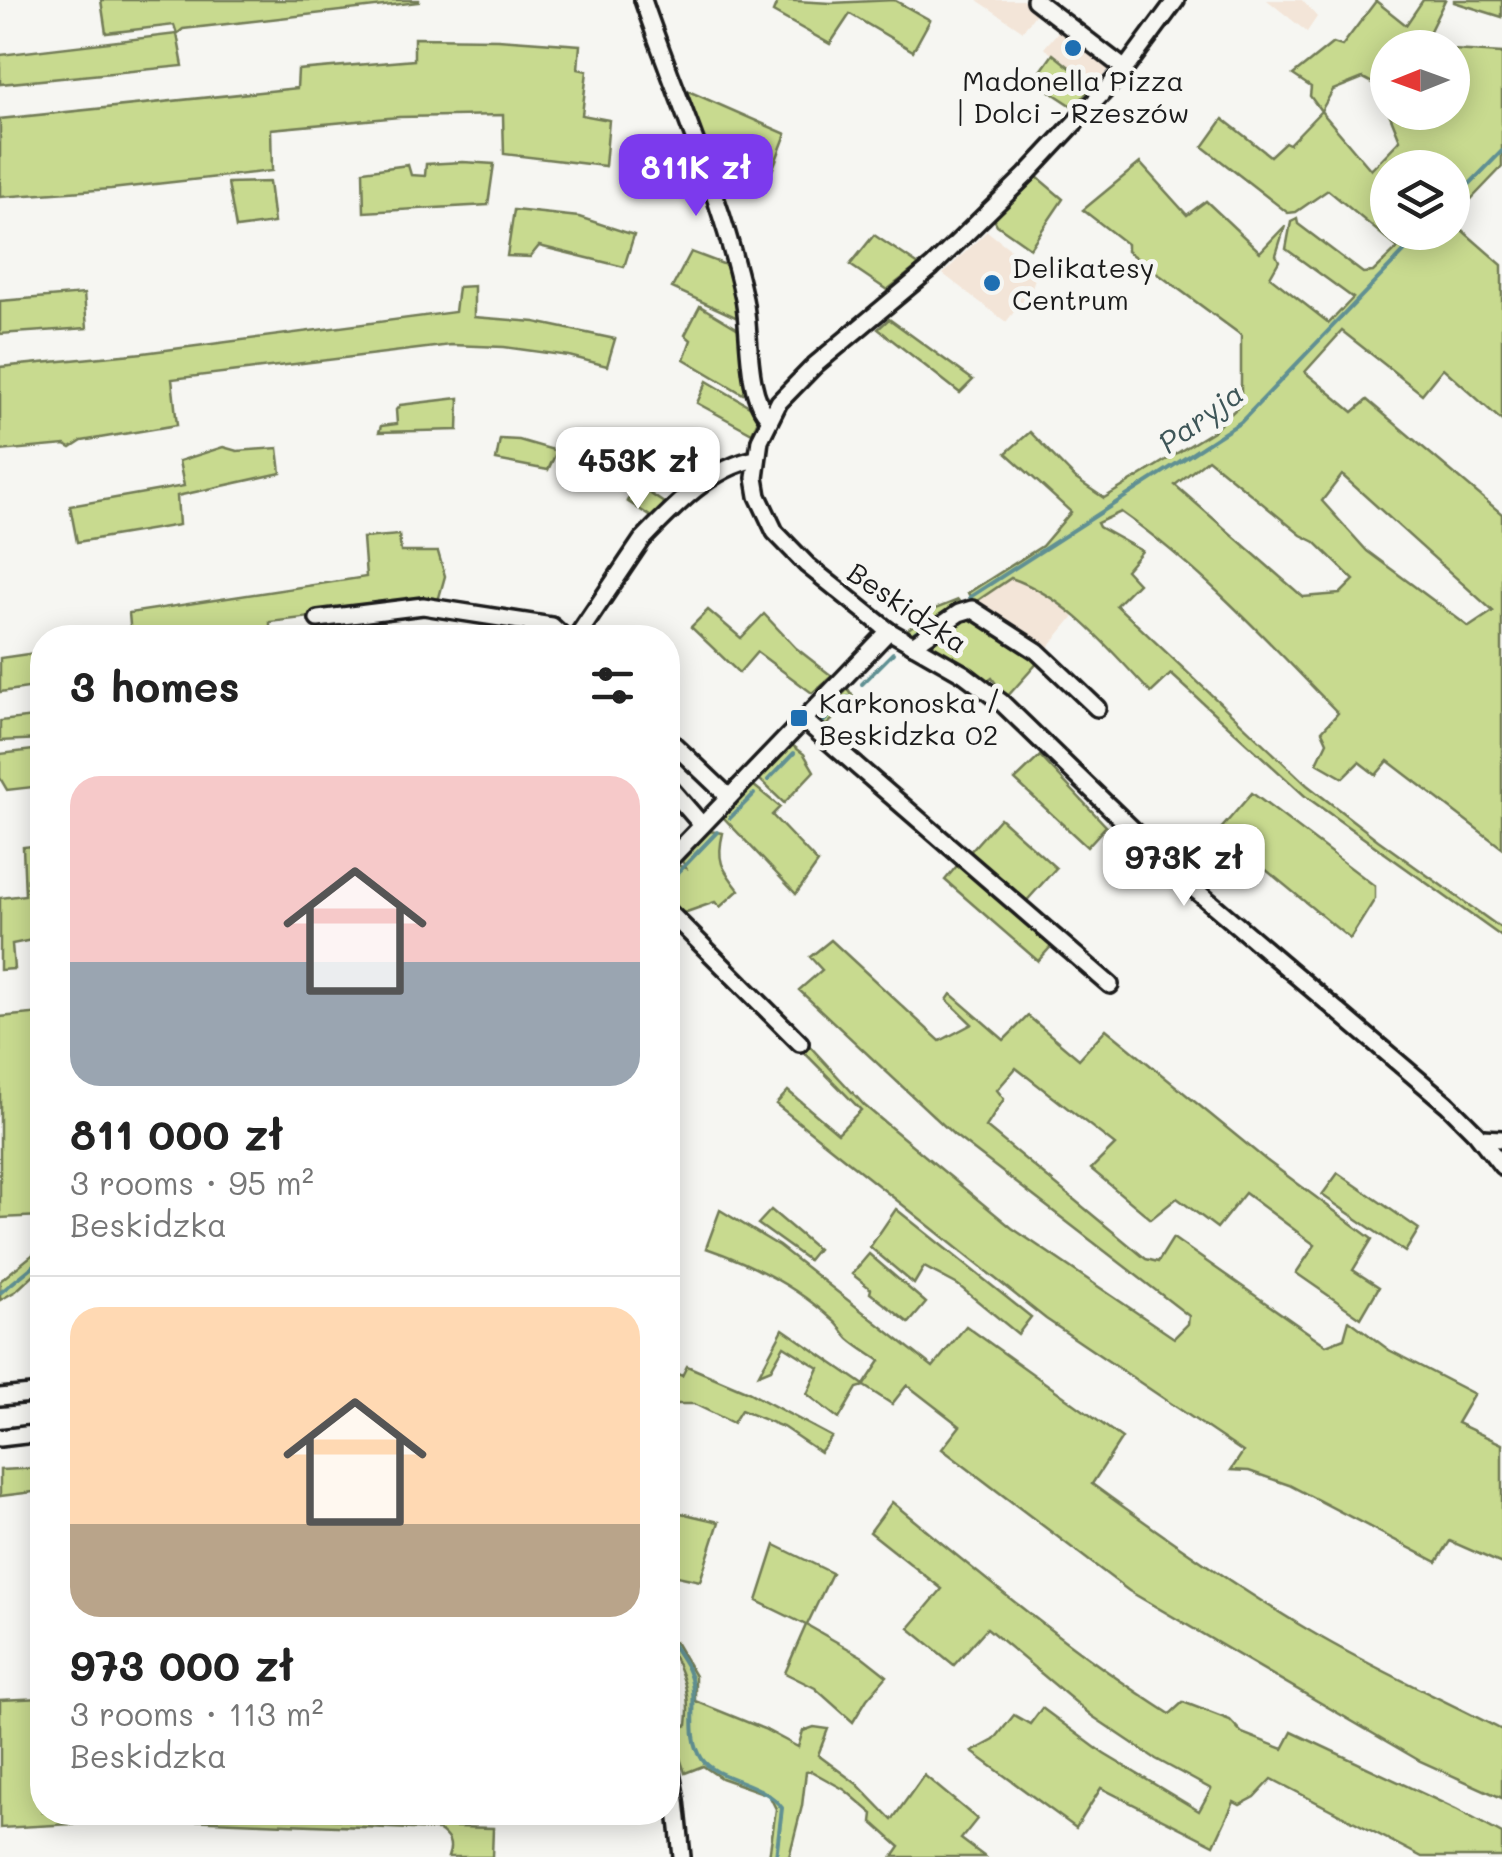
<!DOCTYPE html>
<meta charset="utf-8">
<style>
:root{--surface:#fff;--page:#f6f6f6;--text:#222;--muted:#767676;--line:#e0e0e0;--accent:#7c3aed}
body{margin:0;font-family:Mali,sans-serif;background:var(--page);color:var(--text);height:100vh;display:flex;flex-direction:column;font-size:38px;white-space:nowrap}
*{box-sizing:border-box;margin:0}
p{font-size:32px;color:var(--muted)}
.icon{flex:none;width:55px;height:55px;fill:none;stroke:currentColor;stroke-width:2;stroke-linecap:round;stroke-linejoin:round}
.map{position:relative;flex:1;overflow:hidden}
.panel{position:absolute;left:30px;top:625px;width:650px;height:1200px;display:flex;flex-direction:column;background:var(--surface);border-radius:40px;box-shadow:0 5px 25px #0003}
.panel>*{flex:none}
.needle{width:65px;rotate:269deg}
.controls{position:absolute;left:1370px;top:30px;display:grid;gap:20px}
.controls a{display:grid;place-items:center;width:100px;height:100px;border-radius:50%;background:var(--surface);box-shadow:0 5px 25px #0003;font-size:50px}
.price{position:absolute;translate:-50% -85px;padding:0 22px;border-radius:20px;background:#fff;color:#222;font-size:32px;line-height:65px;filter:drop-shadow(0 2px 5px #0008)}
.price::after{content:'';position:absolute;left:50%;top:60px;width:30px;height:22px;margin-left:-15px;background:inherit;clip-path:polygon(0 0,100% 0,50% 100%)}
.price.current{background:var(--accent);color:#fff}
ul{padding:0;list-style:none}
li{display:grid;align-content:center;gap:20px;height:530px;padding:0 40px}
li+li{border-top:2px solid var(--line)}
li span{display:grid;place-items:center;height:310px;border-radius:30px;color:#555}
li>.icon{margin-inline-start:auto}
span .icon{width:180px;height:180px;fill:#fffc;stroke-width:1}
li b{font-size:42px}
h2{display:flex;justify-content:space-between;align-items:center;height:120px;padding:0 40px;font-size:42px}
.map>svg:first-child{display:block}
</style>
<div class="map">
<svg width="1502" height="1857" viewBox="0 0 1502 1857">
<rect width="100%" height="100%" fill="#f6f6f2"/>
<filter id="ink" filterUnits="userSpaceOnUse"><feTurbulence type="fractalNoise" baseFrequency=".01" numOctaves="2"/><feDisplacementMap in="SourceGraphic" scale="20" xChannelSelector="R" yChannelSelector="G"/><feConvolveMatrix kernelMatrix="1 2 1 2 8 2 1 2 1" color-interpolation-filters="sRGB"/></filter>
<g filter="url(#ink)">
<!-- built -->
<g fill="#f3e5d8">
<polygon points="977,0 1027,0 1039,9 1023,31"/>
<polygon points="1267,0 1302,0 1317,17 1307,32"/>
<polygon points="1063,26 1114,64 1093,86 1044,48"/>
<polygon points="987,231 1033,267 1036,275 1031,291 1006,322 943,274"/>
<polygon points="1011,578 1029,584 1075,615 1045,651 974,603"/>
</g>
<!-- green -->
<g fill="#c8da8f" stroke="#727b56" stroke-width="2.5" fill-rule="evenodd">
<polygon points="101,0 419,0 419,2 183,29 177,34 183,66 0,84 0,55 177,34 174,25 106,33"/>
<polygon points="778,0 831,3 894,0 930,20 913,51 850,14 830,44 773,12"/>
<path d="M 1423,0 L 1445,0 L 1422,47 L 1388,48 L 1387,108 L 1380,87 L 1363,78 L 1333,90 L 1321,111 L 1371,170 L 1400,140 L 1389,113 L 1452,112 L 1453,50 L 1502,53 L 1502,167 L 1457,214 L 1455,224 L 1502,265 L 1502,421 L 1443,368 L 1422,394 L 1342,331 L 1305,372 L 1353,412 L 1367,400 L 1502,514 L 1502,848 L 1388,761 L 1376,775 L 1359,762 L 1343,778 L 1317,763 L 1327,742 L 1322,731 L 1338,713 C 1269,642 1202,569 1121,512 L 1097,523 L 1099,527 L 1142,551 L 1126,570 L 1138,583 L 1116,605 L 1307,785 L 1378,840 L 1502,929 L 1502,937 L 1305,796 L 1171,674 L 1151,693 C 1110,650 1069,598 1011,578 L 974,603 L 968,593 L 1042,546 L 1071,512 L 1006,453 L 1030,432 L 1076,479 L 1104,498 L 1213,431 L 1241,404 L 1241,335 L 1127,251 L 1127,244 L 1083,210 L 1140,163 L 1187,215 L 1206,201 L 1260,252 L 1285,226 L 1276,255 L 1279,261 L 1270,277 L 1329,323 L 1353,298 L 1286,249 L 1291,222 L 1297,219 L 1298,224 L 1363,273 L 1373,272 L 1398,248 L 1328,190 L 1296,212 L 1288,213 L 1203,147 L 1223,119 L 1270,156 L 1285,142 L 1289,144 L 1321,111 L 1310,96 L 1311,87 L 1293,75 L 1333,43 L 1342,46 L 1376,1 L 1406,25 ZM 1388,168 L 1452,168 L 1452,232 L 1388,232 ZM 1208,459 L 1301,535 L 1315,542 L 1354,580 L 1340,594 L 1303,597 L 1175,485 ZM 1342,475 L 1493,611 L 1469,627 L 1367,551 L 1322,501 Z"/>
<polygon points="1454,0 1502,0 1502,17 1454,2"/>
<polygon points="414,38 498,39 580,45 578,69 587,71 582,115 609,120 605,166 504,154 503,115 399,117 271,129 272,171 111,189 0,197 0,119 297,88 298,70 414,60"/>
<polygon points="1053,54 1093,86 1074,107 1034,81"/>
<polygon points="679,87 786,134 770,176 700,146"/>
<polygon points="463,162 494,164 488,205 364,212 363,171 408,165 411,175 425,176 426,164"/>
<polygon points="1037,177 1063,199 1030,248 997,225 994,219"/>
<polygon points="269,182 274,223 236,228 228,183"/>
<polygon points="514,210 579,217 634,235 624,267 539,246 530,257 507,256"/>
<polygon points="874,235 919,265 887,290 850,265"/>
<polygon points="691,252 731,267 742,320 672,288"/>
<polygon points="474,286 474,317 535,322 615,339 607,366 569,356 504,347 451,345 172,379 177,425 82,441 71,448 65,445 0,451 0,367 143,353 455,312 458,287"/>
<polygon points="84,294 87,328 0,334 0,301"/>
<polygon points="700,306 745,333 748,385 743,394 684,359 691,340 685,335"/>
<polygon points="889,319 973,380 960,393 878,329"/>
<polygon points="707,381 756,410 760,415 752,433 697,403"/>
<polygon points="459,398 458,430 379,432 381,426 397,424 396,410 400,405"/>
<polygon points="500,439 519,440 557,451 548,470 496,460"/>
<polygon points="223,447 237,451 278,448 281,473 177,496 179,525 77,542 70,506 184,486 179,461"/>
<polygon points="637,485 670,507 656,520 627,501"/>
<polygon points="399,535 401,552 438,552 445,576 438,601 270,622 270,637 198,637 196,631 131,637 129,613 366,577 363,538"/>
<polygon points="958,600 962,606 915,636 907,630 935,609"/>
<polygon points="708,610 741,638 764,614 796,648 832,676 812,693 757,652 739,673 691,627"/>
<path d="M 975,615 L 1040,660 L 1006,698 L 992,678 L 988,681 L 928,646 C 935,632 959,617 975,615 Z"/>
<polygon points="42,652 42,686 0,692 0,658"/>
<polygon points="848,689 854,698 822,730 816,722"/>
<polygon points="42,716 42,739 0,741 0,721"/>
<polygon points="792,745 804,754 814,771 784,803 759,779"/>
<polygon points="42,749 42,786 7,790 0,778 0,754"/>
<polygon points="1040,756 1106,826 1087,847 1015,780"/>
<polygon points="753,785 780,807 772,815 818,863 796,894 723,817"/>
<polygon points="1252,793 1375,886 1375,899 1350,939 1219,831"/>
<polygon points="1000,818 1056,868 1022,906 968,854"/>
<path d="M 709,831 L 723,833 C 716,861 722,868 739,890 L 720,907 L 715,902 L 678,915 L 668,907 L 668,874 L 676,865 L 686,868 L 682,861 Z"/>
<polygon points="42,845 42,938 12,944 14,969 0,970 0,898 25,895 23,847"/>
<polygon points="961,861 1055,942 1038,961 945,880"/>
<polygon points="831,940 940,1041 972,1024 947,1000 951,994 1004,1040 1028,1016 1079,1059 1106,1029 1266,1160 1372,1239 1353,1270 1379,1287 1361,1318 1296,1273 1315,1245 1245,1193 1217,1228 1177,1198 1151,1219 1091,1169 1115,1145 1016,1068 997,1090 1004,1099 986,1127 1146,1259 1158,1262 1173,1238 1326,1345 1344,1338 1349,1320 1389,1350 1474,1394 1457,1423 1502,1444 1502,1564 1450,1541 1437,1562 1289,1485 1249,1471 1231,1470 1243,1452 1046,1319 776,1104 788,1091 838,1133 861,1110 800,1048 805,1041 865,1106 1012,1228 1174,1338 1188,1324 1189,1316 953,1134 799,990 822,970 810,957"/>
<polygon points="42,1013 42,1216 0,1218 0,1017"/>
<polygon points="1338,1173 1419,1229 1405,1252 1322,1195"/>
<polygon points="896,1209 1031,1317 1018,1334 958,1285 924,1267 914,1284 870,1247"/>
<path d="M 720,1210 L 779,1246 L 933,1367 L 966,1326 L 1122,1438 L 1092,1484 C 1163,1536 1234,1586 1310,1631 C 1372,1668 1438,1697 1502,1730 L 1502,1798 L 1420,1761 L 1129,1591 L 942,1449 L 960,1426 L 907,1385 L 892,1404 L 864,1386 L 857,1388 L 839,1419 L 807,1394 L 819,1368 L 784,1346 L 771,1369 L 759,1374 L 783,1329 L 864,1385 L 880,1361 C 870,1354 858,1347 849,1339 C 843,1333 840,1326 834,1321 C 797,1287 753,1264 706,1248 Z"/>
<polygon points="771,1210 817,1249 808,1260 758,1224"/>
<polygon points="42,1247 42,1267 16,1291 0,1300 0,1281"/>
<polygon points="869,1254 926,1303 909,1323 870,1293 871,1289 852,1274"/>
<polygon points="687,1366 748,1392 832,1437 820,1452 783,1427 741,1410 733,1423 694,1404 668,1404 668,1370 682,1376"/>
<polygon points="42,1468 42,1491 0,1496 0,1470"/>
<path d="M 892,1502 C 982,1577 1072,1651 1170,1714 L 1183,1702 L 1230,1720 L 1242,1733 L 1283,1749 L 1292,1732 L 1456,1809 L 1502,1834 L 1502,1857 L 1422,1857 L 1272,1779 L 1255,1797 L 1240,1805 L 1234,1802 L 1214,1845 L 1101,1788 L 1076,1828 L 972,1752 L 994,1740 L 1014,1715 L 1030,1724 L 1042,1708 L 1104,1754 L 1199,1811 L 1211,1789 L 1156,1759 L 1092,1716 L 987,1628 L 954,1665 L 909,1628 L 942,1589 L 870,1532 Z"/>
<polygon points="668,1510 719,1522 700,1581 668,1574"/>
<polygon points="775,1545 832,1573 807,1625 863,1657 887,1676 867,1699 853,1722 815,1688 785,1673 806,1625 757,1601"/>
<path d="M 675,1642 L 695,1676 L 695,1701 L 764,1729 L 798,1747 L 803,1731 L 814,1727 L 828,1729 L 818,1755 L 857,1784 L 892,1820 L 924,1775 L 977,1819 L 961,1839 L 985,1857 L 893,1857 L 900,1847 L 872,1822 L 873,1814 L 845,1790 L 811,1771 L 806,1772 L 802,1806 L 789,1857 L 769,1857 L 776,1809 L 769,1795 L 721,1778 L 703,1766 L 685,1773 L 671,1731 L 687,1725 C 691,1694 683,1672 668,1646 L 668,1643 Z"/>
<polygon points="42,1698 42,1812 128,1813 128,1821 0,1828 0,1700"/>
<path d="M 296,1816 L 419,1826 L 493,1828 L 492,1857 L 448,1857 C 453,1844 449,1837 438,1830 L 162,1819 Z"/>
</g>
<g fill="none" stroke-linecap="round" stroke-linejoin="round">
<!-- stream -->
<g stroke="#609093" stroke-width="4">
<polyline points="1452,202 1502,151"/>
<polyline points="970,597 1241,422 1423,232"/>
<polyline points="915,632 949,611"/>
<polyline points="862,684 893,653"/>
<polyline points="822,723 848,697"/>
<polyline points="768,780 794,753"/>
<polyline points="730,818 754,794"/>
<polyline points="668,883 717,832"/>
<polyline points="0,1293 42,1259"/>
<path d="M 673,1645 C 678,1654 686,1663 689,1673 C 700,1700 685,1732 702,1759 C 717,1781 762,1780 782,1808 L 776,1857"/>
</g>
<!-- minor casing -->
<g stroke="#1c1c1c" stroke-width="22">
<g id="minor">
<path d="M 643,0 C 676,97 723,200 744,299 C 751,333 745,394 769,418"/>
<polyline points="1035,0 1125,69"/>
<polyline points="1176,0 1125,69 1026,175 932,267 815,365 779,402 760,440 755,478 758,496 775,532 807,565 889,631 964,674 1001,702 1192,887 1447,1104 1476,1133 1502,1166"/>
<polyline points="318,619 423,606 552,626 565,638"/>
<path d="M 576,638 L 642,540 C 673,508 711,467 756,459"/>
<polyline points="913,645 959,613 972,609 1037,651 1097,708"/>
<polyline points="805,721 1110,985"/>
<polyline points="668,739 729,797"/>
<polyline points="668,786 702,825"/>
<polyline points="668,861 889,631"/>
<polyline points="668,911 800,1043"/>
<polyline points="1481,1138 1502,1139"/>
<polyline points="0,1397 42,1393"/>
<polyline points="0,1438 42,1433"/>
<polyline points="668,1756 676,1800 682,1857"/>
</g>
</g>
<!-- minor -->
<use href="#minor" stroke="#f6f6f2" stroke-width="15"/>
</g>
</g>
<!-- markers -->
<g fill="#1f6fb2" stroke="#f6f6f2" stroke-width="4">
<circle cx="1073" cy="48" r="10"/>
<circle cx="992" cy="283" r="10"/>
<rect x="789" y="708" width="20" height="20" rx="5"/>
</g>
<g text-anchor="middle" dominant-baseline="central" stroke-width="10" stroke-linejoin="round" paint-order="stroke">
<!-- poi labels -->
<g font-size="28" fill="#1c1c1c" stroke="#f6f6f2" text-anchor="start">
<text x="1073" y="80" text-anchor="middle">Madonella Pizza<tspan x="1073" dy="32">| Dolci - Rzeszów</tspan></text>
<text x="1012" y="267">Delikatesy<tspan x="1012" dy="32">Centrum</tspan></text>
<text x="819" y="702">Karkonoska /<tspan x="819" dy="32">Beskidzka 02</tspan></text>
</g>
<!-- street labels -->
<g font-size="28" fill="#1c1c1c" stroke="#f6f6f2">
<text transform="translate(908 607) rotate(34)">Beskidzka</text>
</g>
<!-- water labels -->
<g font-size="30" font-style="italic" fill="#3e5658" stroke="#f6f6f2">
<text transform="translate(1200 417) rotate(-36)">Paryja</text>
</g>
</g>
</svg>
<div class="controls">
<a><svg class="needle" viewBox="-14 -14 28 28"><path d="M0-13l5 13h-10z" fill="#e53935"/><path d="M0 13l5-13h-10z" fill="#767676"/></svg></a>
<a><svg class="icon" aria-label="layers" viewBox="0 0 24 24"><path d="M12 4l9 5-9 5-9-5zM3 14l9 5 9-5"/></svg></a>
</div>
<b class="price current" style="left:696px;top:219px">811K zł</b>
<b class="price" style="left:638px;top:512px">453K zł</b>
<b class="price" style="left:1184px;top:909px">973K zł</b>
<section class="panel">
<h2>3 homes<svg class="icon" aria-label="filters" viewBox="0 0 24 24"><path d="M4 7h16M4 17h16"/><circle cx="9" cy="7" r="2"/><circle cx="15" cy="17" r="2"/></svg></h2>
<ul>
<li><span style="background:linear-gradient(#f6c9c9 60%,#9aa5b1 0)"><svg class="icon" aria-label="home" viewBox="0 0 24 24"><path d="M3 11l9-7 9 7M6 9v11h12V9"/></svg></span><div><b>811 000 zł</b><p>3 rooms · 95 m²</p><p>Beskidzka</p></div></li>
<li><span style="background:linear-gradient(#ffd9b3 70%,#b9a48a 0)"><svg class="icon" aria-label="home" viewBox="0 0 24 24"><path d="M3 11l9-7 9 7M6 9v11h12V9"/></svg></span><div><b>973 000 zł</b><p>3 rooms · 113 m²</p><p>Beskidzka</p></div></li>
</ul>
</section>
</div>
